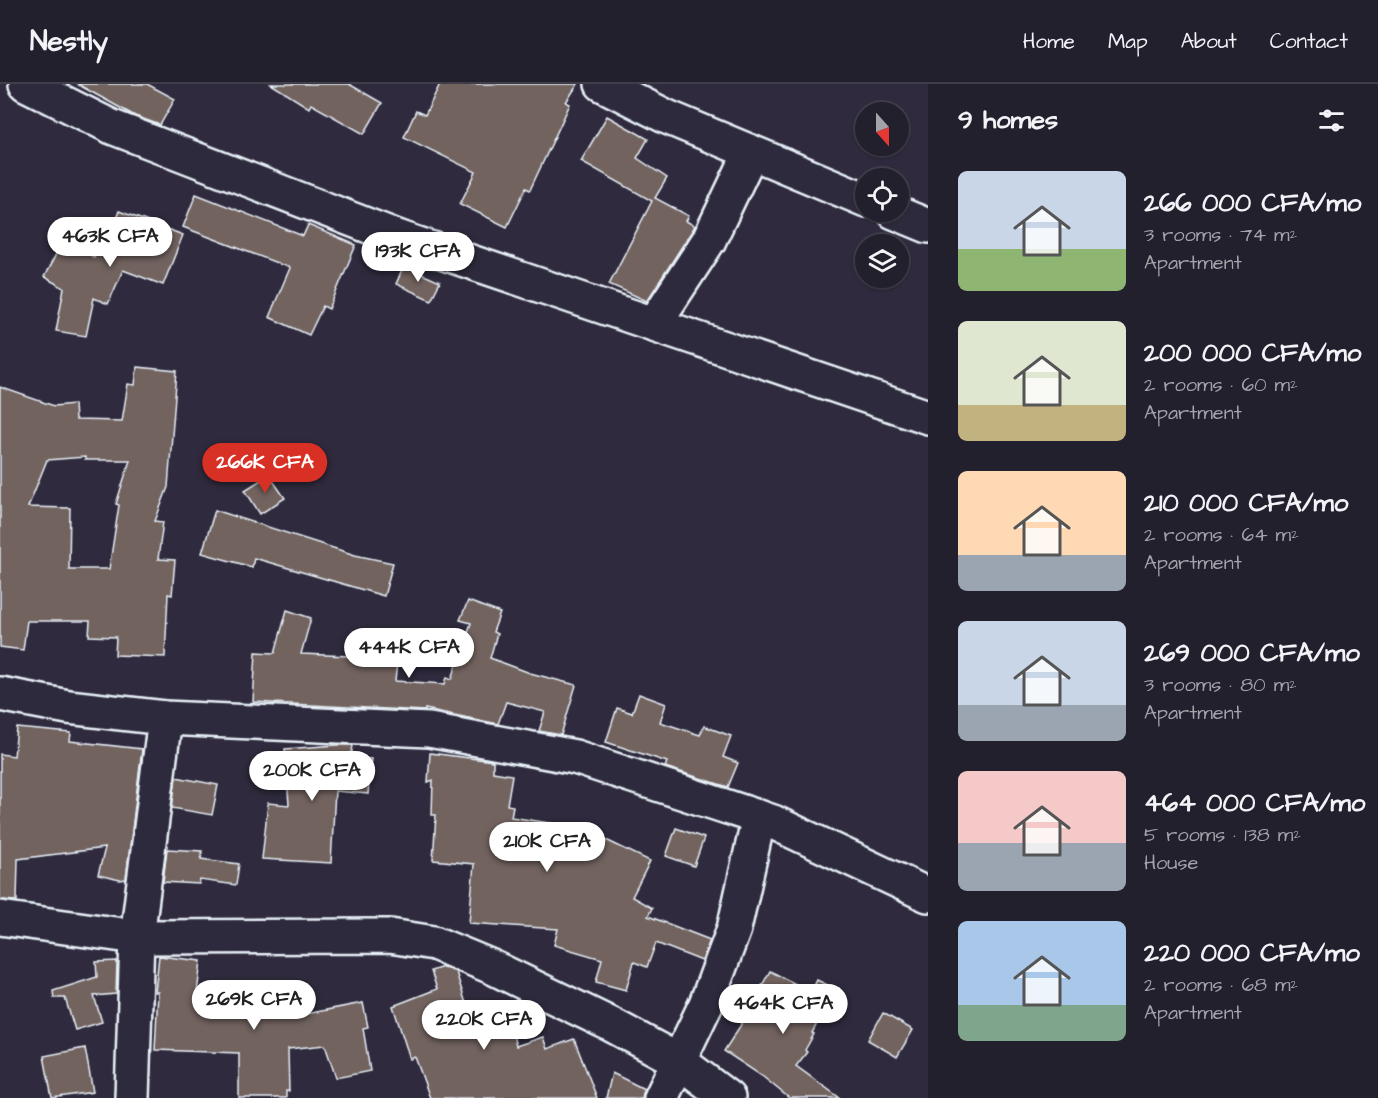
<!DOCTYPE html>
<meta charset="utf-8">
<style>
:root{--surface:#23202e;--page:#2b2836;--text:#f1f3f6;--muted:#a3a3aa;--line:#403e4a;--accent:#d93025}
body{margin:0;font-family:"Architects Daughter",sans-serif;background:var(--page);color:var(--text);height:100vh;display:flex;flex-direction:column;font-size:22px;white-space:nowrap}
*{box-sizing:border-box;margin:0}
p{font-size:20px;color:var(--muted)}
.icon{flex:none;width:33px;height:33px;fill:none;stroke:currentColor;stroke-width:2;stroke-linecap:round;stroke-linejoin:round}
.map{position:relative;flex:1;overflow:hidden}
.details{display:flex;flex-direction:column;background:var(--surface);width:450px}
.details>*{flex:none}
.needle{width:39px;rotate:159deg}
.controls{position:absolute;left:855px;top:18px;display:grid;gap:12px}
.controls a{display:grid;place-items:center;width:54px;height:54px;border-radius:50%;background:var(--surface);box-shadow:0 2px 4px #0004,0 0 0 2px var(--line);font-size:30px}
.price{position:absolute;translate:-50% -51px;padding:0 14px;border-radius:21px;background:#fff;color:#222;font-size:20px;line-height:39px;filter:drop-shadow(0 2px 3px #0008)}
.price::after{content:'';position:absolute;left:50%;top:36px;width:18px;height:14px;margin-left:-9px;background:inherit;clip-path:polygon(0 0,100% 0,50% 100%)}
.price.on{background:var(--accent);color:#fff}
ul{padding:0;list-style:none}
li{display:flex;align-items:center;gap:18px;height:150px;padding:0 30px}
li span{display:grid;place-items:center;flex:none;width:168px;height:120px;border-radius:9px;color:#555}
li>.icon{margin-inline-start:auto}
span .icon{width:72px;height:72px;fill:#fffc;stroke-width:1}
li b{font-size:26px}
h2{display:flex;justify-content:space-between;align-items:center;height:72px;padding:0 30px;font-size:26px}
header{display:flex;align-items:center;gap:36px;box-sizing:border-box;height:84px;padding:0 30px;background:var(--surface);border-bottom:2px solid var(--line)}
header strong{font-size:28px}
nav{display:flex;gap:33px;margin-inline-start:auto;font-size:21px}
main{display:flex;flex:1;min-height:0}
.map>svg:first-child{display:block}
</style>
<header>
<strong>Nestly</strong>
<nav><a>Home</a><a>Map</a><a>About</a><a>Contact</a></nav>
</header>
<main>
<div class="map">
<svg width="928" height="1014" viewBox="0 0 928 1014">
<rect width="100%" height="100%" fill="#2f2a3d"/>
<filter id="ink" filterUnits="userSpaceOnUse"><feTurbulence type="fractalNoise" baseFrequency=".0167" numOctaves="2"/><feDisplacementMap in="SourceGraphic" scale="12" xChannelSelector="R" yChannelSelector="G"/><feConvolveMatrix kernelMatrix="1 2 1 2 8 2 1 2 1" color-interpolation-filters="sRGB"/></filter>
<g filter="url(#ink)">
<!-- building -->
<g fill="#72635f" stroke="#e8f1f8" stroke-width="1.5" fill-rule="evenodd">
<polygon points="77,0 147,0 175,15 160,41 135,32"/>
<polygon points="271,0 349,0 382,19 364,50 311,20 309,24"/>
<polygon points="440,0 578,0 566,18 570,20 530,106 526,104 507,143 460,120 476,88 404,53 416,27 425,31"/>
<polygon points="607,32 648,55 637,74 667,94 655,114 689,132 686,137 695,142 647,217 609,200 652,117 581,77"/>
<polygon points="196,110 303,152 308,141 356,161 329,225 323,222 309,251 269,233 290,184 183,143"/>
<polygon points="119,127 183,151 163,201 123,186 108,220 94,214 86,252 56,247 64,204 44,193 63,157 94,173 102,156 107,158"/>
<polygon points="404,182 440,198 431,216 396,200"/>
<path d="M 137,283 L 177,287 L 168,403 L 155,437 L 163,438 L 158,475 L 175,476 L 172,511 L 168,510 L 165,573 L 115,571 L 116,553 L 89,552 L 90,537 L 27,537 L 23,566 L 0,563 L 0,303 L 54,322 L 74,320 L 75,336 L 122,337 L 128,300 L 135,301 ZM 85,373 L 85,376 L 130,376 L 116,420 L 119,421 L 109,485 L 69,485 L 70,424 L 28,423 L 47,376 Z"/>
<polygon points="269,391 285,414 260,430 245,406"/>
<polygon points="215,426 355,471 393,479 384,512 254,474 252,483 202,469"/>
<polygon points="468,517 500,529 493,548 497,550 490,574 530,589 576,601 561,651 539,647 545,628 506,618 498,640 425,625 425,627 253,618 256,568 275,569 287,526 311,534 301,570 374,573 373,577 397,579 395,597 445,600 447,593 452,595 471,539 460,536"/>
<polygon points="639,610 666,620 660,638 700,651 704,642 731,652 723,673 738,679 728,703 665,683 667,678 606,658 617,624 632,629"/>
<polygon points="17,644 71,649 70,657 142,665 126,795 120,796 98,791 105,764 18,775 17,817 0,816 0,670 14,672"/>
<polygon points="337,661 353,661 351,674 371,675 368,710 335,707 331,779 262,775 268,719 289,721 285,665"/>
<polygon points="430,669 493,677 493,688 512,691 507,721 513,722 511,733 588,745 605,752 604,755 650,777 632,813 652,824 648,832 710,856 702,877 656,859 647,883 634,878 626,906 596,898 602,875 554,861 558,845 469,839 474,780 433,776 436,731 432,731 433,696 428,698"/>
<polygon points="176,693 218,701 212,731 172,724"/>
<polygon points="676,744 704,754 694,782 666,772"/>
<polygon points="167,765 202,767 201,775 239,780 236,801 200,796 199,800 163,798"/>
<polygon points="159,872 201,877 196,917 239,920 238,925 293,918 295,932 363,919 368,943 363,944 370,987 336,994 325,961 288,965 289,1007 286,1007 286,1014 239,1014 239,969 155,966 158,908 155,908"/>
<polygon points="117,877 116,910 94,912 102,938 75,946 65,914 54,914 53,907 97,893 96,878"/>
<polygon points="443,883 456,888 469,929 504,919 516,962 543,953 547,965 574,955 597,1014 430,1014 415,973 410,975 393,922 437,905 431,887"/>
<polygon points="770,887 811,908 817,896 836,905 812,949 814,950 805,966 807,968 796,982 840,1014 789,1014 762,992 724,967 762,908 759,907"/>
<polygon points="883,929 913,946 897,973 868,956"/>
<polygon points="85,964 93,1008 52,1014 44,972"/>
<polygon points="612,989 644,1005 642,1014 606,1014"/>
</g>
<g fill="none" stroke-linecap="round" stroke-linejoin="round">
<!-- minor casing -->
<g stroke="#e8f1f8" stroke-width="38">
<g id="minor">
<polyline points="26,0 112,43 400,154 928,333"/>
<polyline points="602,0 667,33 866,116"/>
<polyline points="894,128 928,142"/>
<polyline points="654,240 709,156 751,68"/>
<polyline points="0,610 68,623 165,634 429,646 575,673 773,738 928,811"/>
<polyline points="0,834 137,853 390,852 434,859 492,883 612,941 679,977 728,1014"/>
<polyline points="132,1014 137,853 165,634"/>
<polyline points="661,1014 706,920 734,845 759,733"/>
</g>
</g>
<!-- minor -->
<use href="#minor" stroke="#2f2a3d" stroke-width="33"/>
</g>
</g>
</svg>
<div class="controls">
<a><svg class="needle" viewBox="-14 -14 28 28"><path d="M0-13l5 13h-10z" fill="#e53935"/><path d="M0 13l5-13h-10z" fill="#a3a3aa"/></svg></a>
<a><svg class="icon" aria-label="locate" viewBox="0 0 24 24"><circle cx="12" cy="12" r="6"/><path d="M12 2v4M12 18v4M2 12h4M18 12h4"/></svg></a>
<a><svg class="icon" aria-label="layers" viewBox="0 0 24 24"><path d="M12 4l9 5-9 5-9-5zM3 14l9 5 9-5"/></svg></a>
</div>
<b class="price" style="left:110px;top:184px">463K CFA</b>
<b class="price" style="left:418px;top:199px">193K CFA</b>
<b class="price on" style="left:265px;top:410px">266K CFA</b>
<b class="price" style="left:409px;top:595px">444K CFA</b>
<b class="price" style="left:312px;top:718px">200K CFA</b>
<b class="price" style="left:547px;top:789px">210K CFA</b>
<b class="price" style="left:254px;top:947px">269K CFA</b>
<b class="price" style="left:783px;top:951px">464K CFA</b>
<b class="price" style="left:484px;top:967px">220K CFA</b>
</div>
<section class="details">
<h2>9 homes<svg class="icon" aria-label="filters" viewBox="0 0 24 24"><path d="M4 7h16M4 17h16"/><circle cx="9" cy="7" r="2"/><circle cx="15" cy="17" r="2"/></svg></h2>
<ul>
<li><span style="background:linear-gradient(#c9d6e8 65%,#8fb573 0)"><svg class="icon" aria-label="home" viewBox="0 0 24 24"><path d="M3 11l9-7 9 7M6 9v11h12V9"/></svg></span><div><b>266 000 CFA/mo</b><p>3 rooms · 74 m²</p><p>Apartment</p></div></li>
<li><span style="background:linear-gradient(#dfe7d0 70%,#c2b280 0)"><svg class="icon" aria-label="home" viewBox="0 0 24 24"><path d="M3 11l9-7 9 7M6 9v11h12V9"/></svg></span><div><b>200 000 CFA/mo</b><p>2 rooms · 60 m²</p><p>Apartment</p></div></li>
<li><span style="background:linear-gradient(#ffd9b3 70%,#9aa5b1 0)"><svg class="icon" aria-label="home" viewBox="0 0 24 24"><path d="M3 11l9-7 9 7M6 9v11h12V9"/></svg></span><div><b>210 000 CFA/mo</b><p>2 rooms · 64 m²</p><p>Apartment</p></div></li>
<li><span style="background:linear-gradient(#c9d6e8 70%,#9aa5b1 0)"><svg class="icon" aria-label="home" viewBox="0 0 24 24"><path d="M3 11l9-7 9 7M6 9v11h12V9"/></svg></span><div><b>269 000 CFA/mo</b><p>3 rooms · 80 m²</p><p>Apartment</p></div></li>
<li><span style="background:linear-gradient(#f6c9c9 60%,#9aa5b1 0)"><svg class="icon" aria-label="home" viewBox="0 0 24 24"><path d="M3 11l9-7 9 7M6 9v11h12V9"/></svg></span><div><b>464 000 CFA/mo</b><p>5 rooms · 138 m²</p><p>House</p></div></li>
<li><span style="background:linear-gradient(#a9c7e8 70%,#7fa58c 0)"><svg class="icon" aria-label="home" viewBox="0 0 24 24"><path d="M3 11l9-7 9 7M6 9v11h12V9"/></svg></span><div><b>220 000 CFA/mo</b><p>2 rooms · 68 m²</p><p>Apartment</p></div></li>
</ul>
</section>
</main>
